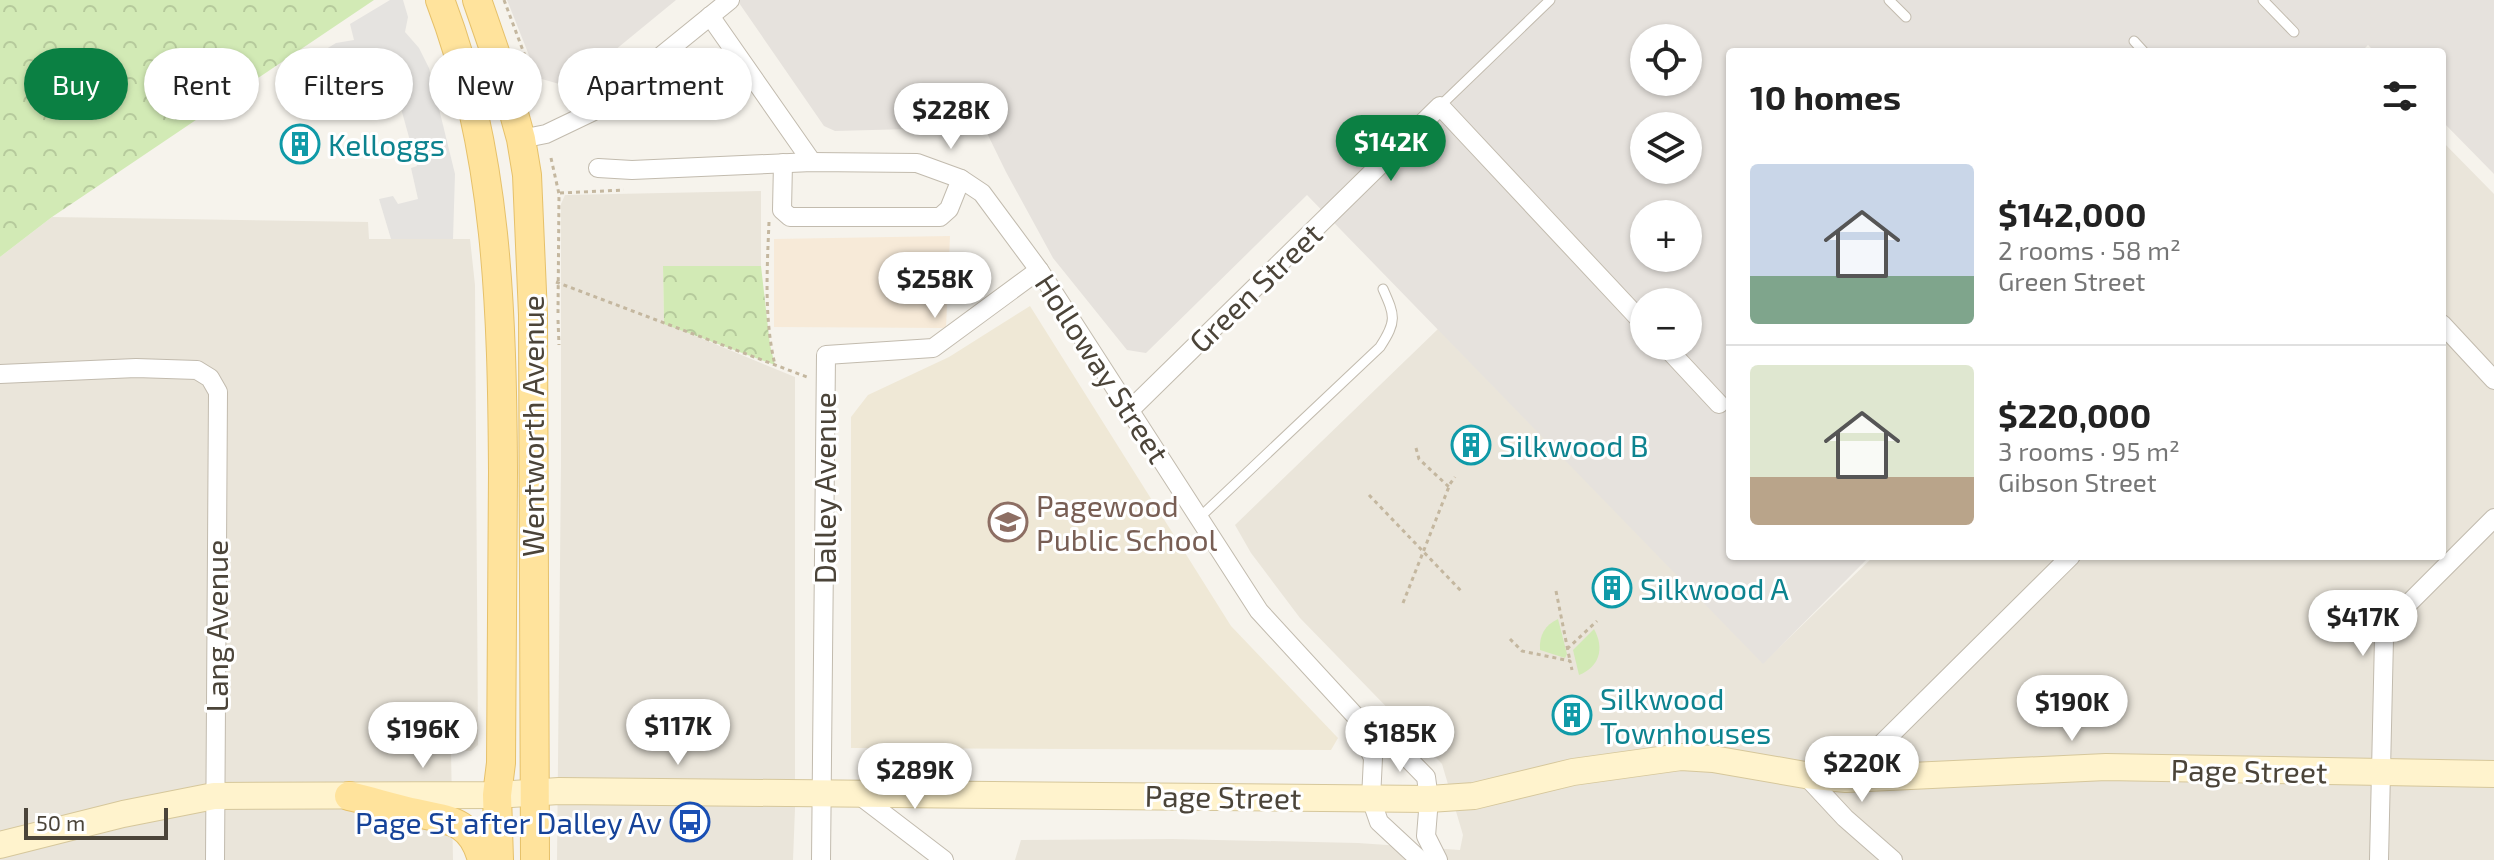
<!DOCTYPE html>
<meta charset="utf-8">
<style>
:root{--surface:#fff;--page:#f6f6f6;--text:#222;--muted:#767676;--line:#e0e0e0;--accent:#0b8043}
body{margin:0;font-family:"Exo 2",sans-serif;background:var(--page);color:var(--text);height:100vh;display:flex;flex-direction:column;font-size:30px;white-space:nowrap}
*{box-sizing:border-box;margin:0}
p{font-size:26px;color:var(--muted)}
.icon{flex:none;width:44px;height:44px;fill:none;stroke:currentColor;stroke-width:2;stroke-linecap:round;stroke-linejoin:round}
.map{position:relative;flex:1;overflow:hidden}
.details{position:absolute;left:1726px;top:48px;width:720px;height:512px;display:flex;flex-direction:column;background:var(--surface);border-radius:8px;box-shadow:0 2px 6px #0004}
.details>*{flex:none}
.top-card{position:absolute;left:24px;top:48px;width:760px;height:72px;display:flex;gap:16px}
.controls{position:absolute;left:1630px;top:24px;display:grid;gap:16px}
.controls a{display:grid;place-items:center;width:72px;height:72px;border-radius:50%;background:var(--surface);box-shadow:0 2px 6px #0004;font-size:40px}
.scale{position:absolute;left:24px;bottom:20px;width:144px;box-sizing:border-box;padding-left:8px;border:4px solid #4b4439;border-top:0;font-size:22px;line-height:28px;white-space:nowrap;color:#4b4439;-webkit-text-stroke:6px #fff;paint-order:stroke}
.price{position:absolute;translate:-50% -68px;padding:0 18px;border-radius:28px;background:#fff;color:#222;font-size:26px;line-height:52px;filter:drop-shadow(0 2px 4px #0008)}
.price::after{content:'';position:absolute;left:50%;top:48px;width:24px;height:18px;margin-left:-12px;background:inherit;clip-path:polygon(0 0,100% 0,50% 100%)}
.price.selected{background:var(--accent);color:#fff}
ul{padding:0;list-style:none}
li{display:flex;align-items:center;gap:24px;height:200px;padding:0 24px}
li+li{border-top:2px solid var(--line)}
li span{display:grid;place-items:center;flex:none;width:224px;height:160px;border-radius:8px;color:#555}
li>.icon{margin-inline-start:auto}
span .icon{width:96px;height:96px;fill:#fffc;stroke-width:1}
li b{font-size:34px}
h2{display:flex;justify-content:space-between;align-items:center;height:96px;padding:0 24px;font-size:34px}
.tag{padding:0 28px;border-radius:36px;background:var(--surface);box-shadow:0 2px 6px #0004;font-size:28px;line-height:72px}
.tag.selected{background:var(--accent);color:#fff}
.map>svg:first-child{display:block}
</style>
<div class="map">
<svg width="2494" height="860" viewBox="0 0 2494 860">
<defs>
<pattern id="forest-crowns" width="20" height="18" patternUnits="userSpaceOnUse" patternTransform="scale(2)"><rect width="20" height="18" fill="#d2eab5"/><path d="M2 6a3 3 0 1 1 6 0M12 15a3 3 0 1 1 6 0" fill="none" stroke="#b6ca9c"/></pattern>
</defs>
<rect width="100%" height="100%" fill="#f6f3ec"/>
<!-- residential -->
<g fill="#eae5da">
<polygon points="2442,141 2494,194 2494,860 1015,860 1021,840 1172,839 1358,843 1460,850 1463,835 1442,764 1300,618 1251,553 1235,525 1438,329 1763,663 1874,556 2442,556"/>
<polygon points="761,191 761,266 663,266 664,323 795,377 795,809 793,860 557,860 561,465 561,204 565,195"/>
<polygon points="52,217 368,222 369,239 470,239 475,285 478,745 471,751 451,751 453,860 0,860 0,257"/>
</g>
<!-- commercial -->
<polygon fill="#f7ead8" points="950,236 946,328 774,327 774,239"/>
<!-- industrial -->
<g fill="#e6e2dd" fill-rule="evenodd">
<polygon points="507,0 676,0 570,87 538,78"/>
<path d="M 737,0 L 2494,0 L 2494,174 L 2442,121 L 2442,52 L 2375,52 L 2368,45 L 2361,52 L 1730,52 L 1730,556 L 1870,556 L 1763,664 L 1307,195 L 1146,353 L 1127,350 L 1053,258 L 1006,172 L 984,127 L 835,131 L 824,126 ZM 1644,38 L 1688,38 L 1688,82 L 1644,82 ZM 1644,126 L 1688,126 L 1688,170 L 1644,170 ZM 1644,214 L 1688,214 L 1688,258 L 1644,258 ZM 1644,302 L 1688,302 L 1688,346 L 1644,346 Z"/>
</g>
<!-- education -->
<polygon fill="#efe8d6" points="1030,306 1231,626 1338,738 1331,750 851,748 851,417 868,395 949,357"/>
<!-- green -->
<g fill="#d2eab5">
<path d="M 1558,619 L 1567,654 L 1565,658 L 1540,650 C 1539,635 1545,625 1558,619 Z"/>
<path d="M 1594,629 C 1605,649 1599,667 1579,675 L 1573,650 Z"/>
</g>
<!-- forest -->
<g fill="url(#forest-crowns)">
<polygon points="0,0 374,0 52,217 0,257"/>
<polygon points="663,266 761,266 770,345 775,365 664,324"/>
</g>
<!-- parking -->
<polygon fill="#e5e3e0" points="390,0 403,0 408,17 405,32 419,48 429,68 455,174 453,239 391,239 379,199 393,196 398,204 418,199 411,168 417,166 392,76 350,86 345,63 329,66 303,85 297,67 336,43 354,40 350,24"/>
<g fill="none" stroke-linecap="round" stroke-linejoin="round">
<!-- service casing -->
<g stroke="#c2bbae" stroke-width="11">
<g id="service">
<polyline points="1889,0 1906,17"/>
<polyline points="2263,0 2294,32"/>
<polyline points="2134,41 2144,52"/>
<polyline points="1440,106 1550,0"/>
<path d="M 1199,518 L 1380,347 C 1397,321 1395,316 1383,289"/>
</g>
</g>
<!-- minor casing -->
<g stroke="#c2bbae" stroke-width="20">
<g id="minor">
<polyline points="710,16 812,162"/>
<polyline points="521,139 546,134 592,112 730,0"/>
<polyline points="783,163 782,210 790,217 940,217 949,209 961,179"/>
<polyline points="598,168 632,170 812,162 917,163 961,179 982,193 1039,270 1259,611 1360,721 1376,726 1426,777 1429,799 1426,836 1438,860"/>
<polyline points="2442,324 2494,380"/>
<polyline points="1665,346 1719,404"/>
<polyline points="0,374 136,368 197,370 210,378 218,392 215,860"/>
<polyline points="1131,409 1440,106 1644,324"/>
<polyline points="1360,721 1363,737 1373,758 1371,799 1379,822 1420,860"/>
<polyline points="1805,775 1845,818 1893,860"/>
<polyline points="1846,779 2071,556"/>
<polyline points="859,795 944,860"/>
<polyline points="821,860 826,355 933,348 1039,270"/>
<polyline points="2379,860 2384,638 2389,623 2494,518"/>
</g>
</g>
<!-- secondary casing -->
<g stroke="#d6c79b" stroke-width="28">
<polyline id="secondary" points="0,845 123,814 214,796 497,795 559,791 1429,799 1474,796 1573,772 1681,757 1713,759 1805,775 1846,779 2106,767 2494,774"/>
</g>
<!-- primary casing -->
<g stroke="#e6c16a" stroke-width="30">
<g id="primary">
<path d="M 440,0 C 498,151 502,312 503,472 C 503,569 502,666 501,763 L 497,795 L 499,860"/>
<polyline points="477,0 505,81 521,139 527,175 533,315 535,860"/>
<path d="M 349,796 C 371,801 393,808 416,813 C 450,820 472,821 482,860"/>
</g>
</g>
<!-- path -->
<g stroke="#c4b79f" stroke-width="3" stroke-dasharray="4 4" stroke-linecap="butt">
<polyline points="504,0 539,93"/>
<polyline points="551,158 559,194 558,313"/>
<polyline points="560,193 624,190"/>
<path d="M 769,222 C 767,270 764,319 775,365"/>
<polyline points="556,282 807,377"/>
<polyline points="558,320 559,345"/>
<polyline points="1416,448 1419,459 1449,487"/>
<polyline points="1369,495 1463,593"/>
<polyline points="1556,591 1570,661"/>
<polyline points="1403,603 1450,484 1455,477"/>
<polyline points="1510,639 1522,651 1570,661 1572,670"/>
<polyline points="1567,649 1597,621"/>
</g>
<!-- service -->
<use href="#service" stroke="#fff" stroke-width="9"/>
<!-- minor -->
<use href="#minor" stroke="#fff" stroke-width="18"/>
<!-- secondary -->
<use href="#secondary" stroke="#fff3cd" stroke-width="26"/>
<!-- primary -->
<use href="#primary" stroke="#ffe39c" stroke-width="28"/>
</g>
<!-- icons -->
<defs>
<g id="building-ring" transform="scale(2)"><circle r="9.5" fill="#fff" stroke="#0f9aa8" stroke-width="1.5"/><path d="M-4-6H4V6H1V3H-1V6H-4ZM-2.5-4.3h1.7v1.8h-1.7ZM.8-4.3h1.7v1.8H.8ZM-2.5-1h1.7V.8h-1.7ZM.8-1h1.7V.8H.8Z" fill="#0f9aa8"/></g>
<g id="school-ring" transform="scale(2)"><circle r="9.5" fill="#fff" stroke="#8d6e63" stroke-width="1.5"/><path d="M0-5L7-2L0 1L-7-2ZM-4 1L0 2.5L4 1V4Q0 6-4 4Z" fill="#8d6e63"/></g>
<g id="bus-ring" transform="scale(2)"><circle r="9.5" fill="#fff" stroke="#1a4fb4" stroke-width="1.5"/><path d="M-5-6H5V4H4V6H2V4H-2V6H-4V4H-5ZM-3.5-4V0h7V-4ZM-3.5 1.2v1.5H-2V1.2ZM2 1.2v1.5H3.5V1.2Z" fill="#1a4fb4"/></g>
</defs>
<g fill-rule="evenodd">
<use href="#building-ring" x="300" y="144"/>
<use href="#building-ring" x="1471" y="445"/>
<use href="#school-ring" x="1008" y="522"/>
<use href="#building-ring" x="1612" y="588"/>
<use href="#building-ring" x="1572" y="715"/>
<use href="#bus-ring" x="690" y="822"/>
</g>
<g text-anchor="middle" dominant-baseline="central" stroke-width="6" stroke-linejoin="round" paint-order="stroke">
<!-- culture labels -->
<g font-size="30" fill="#0d838f" stroke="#fff" text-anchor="start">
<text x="328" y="144">Kelloggs</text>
<text x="1499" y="445">Silkwood B</text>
<text x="1640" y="588">Silkwood A</text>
<text x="1600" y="698">Silkwood<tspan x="1600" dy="34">Townhouses</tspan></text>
</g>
<!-- street labels -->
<g font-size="30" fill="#4b4439" stroke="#fff">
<text transform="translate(1255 287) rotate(-44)">Green Street</text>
<text transform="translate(1103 368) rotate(57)">Holloway Street</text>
<text transform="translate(532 426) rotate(-90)">Wentworth Avenue</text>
<text transform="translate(824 488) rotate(-90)">Dalley Avenue</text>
<text transform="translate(216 626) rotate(-90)">Lang Avenue</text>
<text transform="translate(2249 770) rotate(1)">Page Street</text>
<text transform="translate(1223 796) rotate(1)">Page Street</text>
</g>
<!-- education labels -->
<g font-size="30" fill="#785e54" stroke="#fff" text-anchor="start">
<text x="1036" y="505">Pagewood<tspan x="1036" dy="34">Public School</tspan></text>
</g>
<!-- transit labels -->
<g font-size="30" fill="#164399" stroke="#fff" text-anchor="end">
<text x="662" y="822">Page St after Dalley Av</text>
</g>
</g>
</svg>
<div class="controls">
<a><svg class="icon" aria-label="locate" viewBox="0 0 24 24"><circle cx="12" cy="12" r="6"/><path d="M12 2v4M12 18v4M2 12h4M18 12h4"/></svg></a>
<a><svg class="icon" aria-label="layers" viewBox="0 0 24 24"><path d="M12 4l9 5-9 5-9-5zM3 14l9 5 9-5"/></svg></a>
<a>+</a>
<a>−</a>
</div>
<div class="scale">50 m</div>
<b class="price" style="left:951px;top:151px">$228K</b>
<b class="price selected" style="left:1391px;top:183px">$142K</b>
<b class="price" style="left:935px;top:320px">$258K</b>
<b class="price" style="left:2363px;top:658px">$417K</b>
<b class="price" style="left:2072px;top:743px">$190K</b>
<b class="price" style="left:678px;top:767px">$117K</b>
<b class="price" style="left:423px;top:770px">$196K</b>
<b class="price" style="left:1400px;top:774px">$185K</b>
<b class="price" style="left:1862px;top:804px">$220K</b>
<b class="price" style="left:915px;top:811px">$289K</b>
<div class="top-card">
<a class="tag selected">Buy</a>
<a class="tag">Rent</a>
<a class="tag">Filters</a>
<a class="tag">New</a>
<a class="tag">Apartment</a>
</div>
<section class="details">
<h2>10 homes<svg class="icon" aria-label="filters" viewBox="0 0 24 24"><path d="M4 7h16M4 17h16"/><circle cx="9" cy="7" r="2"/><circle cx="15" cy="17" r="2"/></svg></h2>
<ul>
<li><span style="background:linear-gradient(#c9d6e8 70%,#7fa58c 0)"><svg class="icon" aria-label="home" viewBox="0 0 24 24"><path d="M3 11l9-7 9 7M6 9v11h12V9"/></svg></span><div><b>$142,000</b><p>2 rooms · 58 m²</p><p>Green Street</p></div></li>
<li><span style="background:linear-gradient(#dfe7d0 70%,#b9a48a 0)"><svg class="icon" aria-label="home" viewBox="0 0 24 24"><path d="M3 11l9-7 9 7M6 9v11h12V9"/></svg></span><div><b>$220,000</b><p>3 rooms · 95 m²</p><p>Gibson Street</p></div></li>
</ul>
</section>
</div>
